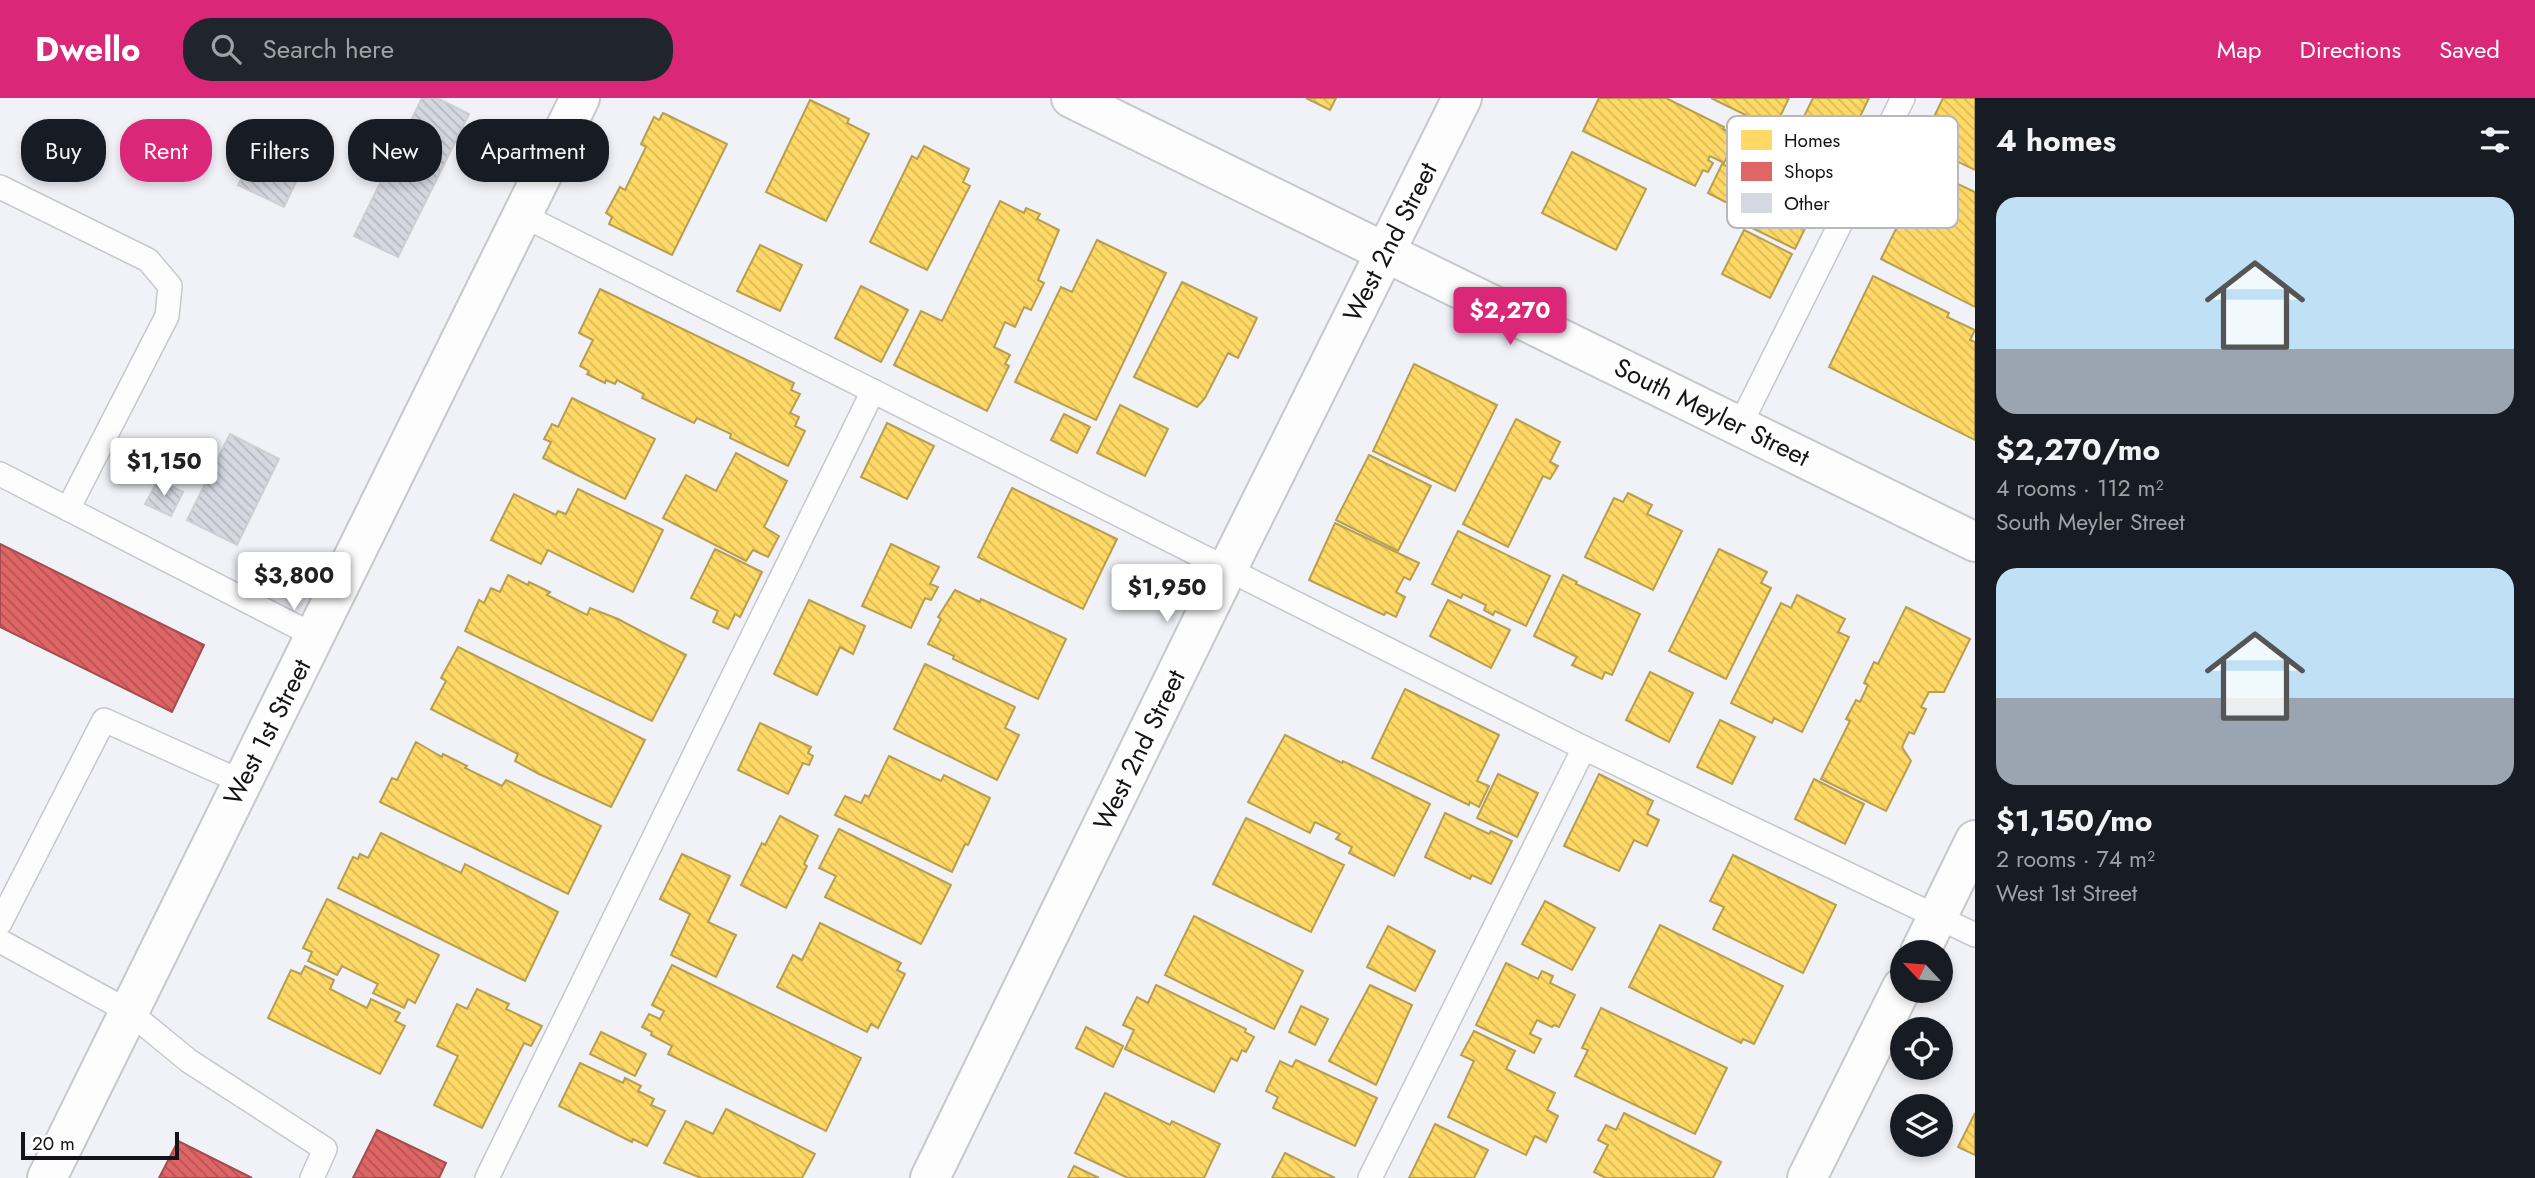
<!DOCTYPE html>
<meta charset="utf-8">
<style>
:root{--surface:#171b24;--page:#20242c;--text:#f1f3f6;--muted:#9ea1a6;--accent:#db2777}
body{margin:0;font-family:Jost,sans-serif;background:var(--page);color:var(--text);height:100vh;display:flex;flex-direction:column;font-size:26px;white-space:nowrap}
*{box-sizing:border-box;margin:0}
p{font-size:23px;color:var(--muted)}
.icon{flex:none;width:38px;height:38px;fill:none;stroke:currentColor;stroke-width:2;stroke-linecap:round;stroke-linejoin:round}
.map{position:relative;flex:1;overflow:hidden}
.sheet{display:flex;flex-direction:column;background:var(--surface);width:560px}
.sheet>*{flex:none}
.guide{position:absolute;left:21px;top:21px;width:665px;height:63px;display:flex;gap:14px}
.needle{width:46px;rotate:296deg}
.fabs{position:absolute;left:1890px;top:842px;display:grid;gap:14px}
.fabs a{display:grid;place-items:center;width:63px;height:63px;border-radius:50%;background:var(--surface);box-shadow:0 4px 10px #0003;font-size:35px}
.scale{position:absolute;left:21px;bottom:18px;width:158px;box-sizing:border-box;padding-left:7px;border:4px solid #141418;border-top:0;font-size:19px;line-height:24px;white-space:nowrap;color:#141418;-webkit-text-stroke:5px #fff;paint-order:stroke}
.price{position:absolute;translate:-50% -60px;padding:0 16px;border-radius:7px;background:#fff;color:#222;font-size:23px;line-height:46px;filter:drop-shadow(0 2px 4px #0008)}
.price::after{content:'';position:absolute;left:50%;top:42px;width:21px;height:16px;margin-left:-10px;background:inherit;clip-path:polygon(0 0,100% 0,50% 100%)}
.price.selected{background:var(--accent);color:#fff}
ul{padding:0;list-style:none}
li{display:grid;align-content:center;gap:14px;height:371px;padding:0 21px}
li span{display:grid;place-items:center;height:217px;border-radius:21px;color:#555}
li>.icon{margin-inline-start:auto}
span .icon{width:126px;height:126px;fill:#fffc;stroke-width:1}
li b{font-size:30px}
h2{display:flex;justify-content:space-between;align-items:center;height:84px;padding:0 21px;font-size:30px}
.pill{padding:0 24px;border-radius:28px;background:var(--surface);box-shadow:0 4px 10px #0003;font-size:24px;line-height:63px}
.pill.selected{background:var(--accent);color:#fff}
header{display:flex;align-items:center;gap:42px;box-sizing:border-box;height:98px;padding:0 35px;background:var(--accent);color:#fff}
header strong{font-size:33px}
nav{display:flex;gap:38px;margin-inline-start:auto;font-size:24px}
.search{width:490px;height:63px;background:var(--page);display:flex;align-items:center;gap:18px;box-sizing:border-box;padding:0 24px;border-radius:28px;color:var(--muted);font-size:26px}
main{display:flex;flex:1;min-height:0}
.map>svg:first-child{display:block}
</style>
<header>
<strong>Dwello</strong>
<div class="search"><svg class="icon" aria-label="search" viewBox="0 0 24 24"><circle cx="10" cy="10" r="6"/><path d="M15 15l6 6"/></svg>Search here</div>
<nav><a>Map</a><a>Directions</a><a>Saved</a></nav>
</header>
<main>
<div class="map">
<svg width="1975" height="1080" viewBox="0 0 1975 1080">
<defs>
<pattern id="homes-back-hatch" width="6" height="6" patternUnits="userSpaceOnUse" patternTransform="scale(1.75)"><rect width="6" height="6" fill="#ffd966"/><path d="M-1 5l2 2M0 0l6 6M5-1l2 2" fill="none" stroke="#dab958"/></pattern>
<pattern id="shops-back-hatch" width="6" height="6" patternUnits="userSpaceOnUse" patternTransform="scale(1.75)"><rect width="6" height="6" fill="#e06666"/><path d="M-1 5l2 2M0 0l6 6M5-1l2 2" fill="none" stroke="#b45353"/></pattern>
<pattern id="building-back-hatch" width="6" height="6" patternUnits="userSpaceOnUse" patternTransform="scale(1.75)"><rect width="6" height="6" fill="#d5d8e1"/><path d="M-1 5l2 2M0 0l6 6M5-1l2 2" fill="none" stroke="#b6b8c0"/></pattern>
</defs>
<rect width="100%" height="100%" fill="#f0f2f8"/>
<!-- homes -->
<g fill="url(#homes-back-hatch)" stroke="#b89e4f" stroke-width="2">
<polygon points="1306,0 1336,0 1330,12"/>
<polygon points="1599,0 1666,0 1724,29 1723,31 1737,38 1724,65 1710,58 1708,62 1713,65 1708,74 1703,72 1695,88 1583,33"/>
<polygon points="1711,0 1789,0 1774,31"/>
<polygon points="1813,0 1869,0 1838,64 1792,43"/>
<polygon points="1943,0 1975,0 1975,72 1921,46"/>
<polygon points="810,2 849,21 847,25 869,36 826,123 766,94"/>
<polygon points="663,15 727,46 672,157 609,126 612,119 606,115 620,89 625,92 646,49 641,46 654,19 659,22"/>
<polygon points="924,48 969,71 963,84 970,88 927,172 870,144 912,58 917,61"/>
<polygon points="1572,54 1646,91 1616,152 1542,115"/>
<polygon points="1722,66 1815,110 1795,151 1746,127 1751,117 1708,95"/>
<polygon points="1926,71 1975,94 1975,209 1881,161"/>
<polygon points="1000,103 1024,115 1026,110 1040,116 1037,121 1059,132 1038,182 1044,185 1031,212 1024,209 1015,229 1005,224 994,249 1010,257 1005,266 1009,268 987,313 894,267 921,213 942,223"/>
<polygon points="1744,132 1792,156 1770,200 1722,176"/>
<polygon points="1097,142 1166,175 1096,322 1015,284 1061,189 1072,194"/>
<polygon points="760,147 802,167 780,213 737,193"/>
<polygon points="1873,178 1949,215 1947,219 1975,232 1970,242 1975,244 1975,342 1829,269"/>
<polygon points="1182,184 1257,220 1238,260 1228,255 1205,300 1197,309 1134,279"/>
<polygon points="861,188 908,212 881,264 835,240"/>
<polygon points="600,191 794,285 791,292 800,296 790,315 799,319 795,328 805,333 788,368 730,340 731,336 697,320 694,325 642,300 644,296 617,282 615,286 606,282 605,285 587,276 589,273 580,268 593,242 579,235"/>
<polygon points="1414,266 1497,307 1455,393 1373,353"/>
<polygon points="572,300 655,341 625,401 543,360 551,344 544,341 552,326 558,329"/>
<polygon points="1120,307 1168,331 1145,378 1097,355"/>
<polygon points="1064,316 1090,329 1077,355 1051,342"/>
<polygon points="1516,321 1560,344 1550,364 1558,368 1550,381 1543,378 1508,449 1463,426"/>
<polygon points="887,325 934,348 907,401 861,379"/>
<polygon points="736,355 787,383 764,429 779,438 768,459 753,452 746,463 663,420 686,377 716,393"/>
<polygon points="1369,357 1431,388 1398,453 1336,422"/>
<polygon points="1012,390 1117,441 1083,511 978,459"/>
<polygon points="578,391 663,432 633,494 548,452 541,466 491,442 514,396 556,417 558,413 566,416"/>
<polygon points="1628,395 1652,407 1647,416 1682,433 1653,492 1585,459 1614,400 1623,404"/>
<polygon points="1335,425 1419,465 1410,482 1404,479 1396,494 1405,499 1396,519 1386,514 1384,517 1309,482"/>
<polygon points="1458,433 1550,478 1526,528 1495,513 1493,517 1484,512 1486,507 1463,496 1461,500 1432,486"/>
<polygon points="891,446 939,469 930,486 938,489 931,502 925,500 911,530 862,508"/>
<polygon points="715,451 762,474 740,519 735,516 728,531 713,524 718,513 691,500"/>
<polygon points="1719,451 1767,474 1761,485 1771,490 1726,581 1669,553"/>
<polygon points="508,477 528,487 529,484 550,494 547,497 587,517 590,510 618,521 686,557 652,623 465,533 479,502 484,505 491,490 500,494"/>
<polygon points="1563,477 1577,484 1576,486 1640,516 1612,577 1605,574 1602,581 1572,567 1577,559 1534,538"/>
<polygon points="955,492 980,504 981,501 1066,541 1038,601 953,561 954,558 928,546 941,521 938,519"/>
<polygon points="1797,497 1845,521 1838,534 1849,539 1802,634 1774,620 1772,625 1731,605 1781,505 1791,510"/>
<polygon points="809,502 865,528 853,556 840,549 817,597 774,576"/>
<polygon points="1448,502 1510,532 1491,570 1430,538"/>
<polygon points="1906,509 1970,541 1944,594 1929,594 1921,609 1926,611 1914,636 1909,634 1902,649 1911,663 1886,713 1821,681 1850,623 1846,621 1856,602 1860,604 1868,587 1864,585 1874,564 1878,566"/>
<polygon points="458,549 645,642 611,709 539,676 515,663 518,656 431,611 446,583 441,580"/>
<polygon points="925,566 1015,609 1005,630 1019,637 997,682 894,631"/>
<polygon points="1650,574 1693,595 1669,644 1626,622"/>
<polygon points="1405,591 1499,637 1477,683 1489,688 1479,709 1470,704 1469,707 1372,660"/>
<polygon points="1720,622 1755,639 1732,686 1697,669"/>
<polygon points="760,625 811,649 808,655 813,658 809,667 803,665 788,696 738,672"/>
<polygon points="1285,637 1342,665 1343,663 1430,706 1394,778 1349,755 1352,749 1336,741 1340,736 1315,724 1310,735 1248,704"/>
<polygon points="416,644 442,659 443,656 467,668 465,670 502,688 506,682 601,728 568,796 380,704 392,680 397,682"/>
<polygon points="889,658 941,683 944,677 990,700 968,747 965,746 952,774 835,717 845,698 861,705 865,697 869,699"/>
<polygon points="1498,676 1538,695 1517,739 1477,720"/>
<polygon points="1599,676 1653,703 1647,716 1659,722 1647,748 1634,742 1619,773 1564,748"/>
<polygon points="1814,681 1864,706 1845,746 1795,721"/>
<polygon points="1445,715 1489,736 1491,733 1512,743 1491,786 1472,777 1470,781 1425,759"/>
<polygon points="780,718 818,738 804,766 807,768 786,810 741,787 762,745 765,747"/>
<polygon points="1246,720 1344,767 1311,834 1213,786"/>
<polygon points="839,731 951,787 921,846 825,799 836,778 819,770"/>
<polygon points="381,735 461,775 465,766 558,814 525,883 338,790 353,759 358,761 360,756 368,760"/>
<polygon points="682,756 730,778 708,824 736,837 716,879 671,857 690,816 660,801"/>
<polygon points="1733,757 1836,807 1803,875 1713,831 1724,809 1710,803"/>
<polygon points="327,801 439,857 415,905 408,901 404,910 373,895 378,886 342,868 337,877 308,863 312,854 303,850"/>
<polygon points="1545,803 1595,830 1572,872 1522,846"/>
<polygon points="1194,818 1303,873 1274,931 1165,877"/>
<polygon points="820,825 901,865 897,872 905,876 878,930 871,926 867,934 777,889 793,857 802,862"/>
<polygon points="1660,827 1783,888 1754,946 1743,941 1741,945 1629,889"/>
<polygon points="1388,828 1435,853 1415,893 1367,869"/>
<polygon points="1506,865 1538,881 1542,873 1553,878 1550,885 1575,897 1559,929 1554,927 1552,929 1537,922 1530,936 1541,941 1534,955 1476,927"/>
<polygon points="672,867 861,960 826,1033 668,956 672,948 651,937 652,934 642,929 649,916 660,921 664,913 652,907"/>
<polygon points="305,868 334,882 330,891 367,910 371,901 400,915 395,923 405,928 380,976 268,920 291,872 301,876"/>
<polygon points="1156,887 1246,931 1245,934 1254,939 1246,954 1242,952 1237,963 1231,960 1214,994 1125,951 1134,932 1123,927 1137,899 1148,905"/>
<polygon points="1370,887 1412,907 1376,987 1329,963"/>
<polygon points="477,891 509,906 506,911 542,928 531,948 524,945 482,1030 434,1007 458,958 437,948 457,906 467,911"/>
<polygon points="1301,908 1328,921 1315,947 1289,934"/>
<polygon points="1601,910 1727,970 1695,1036 1575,978 1588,952 1582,950"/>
<polygon points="1086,929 1123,948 1113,969 1076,950"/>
<polygon points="1474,933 1515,953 1506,971 1555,995 1547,1012 1558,1018 1546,1044 1535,1038 1526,1057 1448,1019 1474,963 1461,957"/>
<polygon points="601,934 646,956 635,978 590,956"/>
<polygon points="1296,962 1377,1000 1355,1048 1273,1010 1278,999 1266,993 1280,963 1292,969"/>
<polygon points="580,965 623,985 625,980 641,988 638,993 654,1001 651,1007 665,1013 647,1048 633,1041 632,1044 559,1008"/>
<polygon points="1105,995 1170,1027 1172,1023 1220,1046 1204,1080 1128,1080 1075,1055"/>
<polygon points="726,1011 815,1056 802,1080 701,1080 664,1065 686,1023 713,1036"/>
<polygon points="1624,1015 1721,1064 1713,1080 1606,1080 1594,1074 1608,1047 1598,1042 1606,1027 1616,1032"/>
<polygon points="1975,1015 1975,1057 1958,1049"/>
<polygon points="1435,1026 1488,1052 1474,1080 1409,1080"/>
<polygon points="1285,1055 1335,1080 1272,1080"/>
<polygon points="1074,1068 1099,1080 1068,1080"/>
</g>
<!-- shops -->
<g fill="url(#shops-back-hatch)" stroke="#a34d4f" stroke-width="2">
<polygon points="0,446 204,547 172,614 0,529"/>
<polygon points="377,1032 446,1065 439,1080 353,1080"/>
<polygon points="178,1043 252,1080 159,1080"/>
</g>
<!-- building -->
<g fill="url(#building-back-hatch)" stroke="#cecfd4" stroke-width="2">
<polygon points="422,0 437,0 469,16 398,159 354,138"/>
<polygon points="270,22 315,44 284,109 238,87"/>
<polygon points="230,336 279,361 237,447 187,422"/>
<polygon points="158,382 183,394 171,418 145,406"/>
</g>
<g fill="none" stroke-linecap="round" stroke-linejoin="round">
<!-- lane casing -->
<g stroke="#c6c8cc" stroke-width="26">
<g id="lane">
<polyline points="0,89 148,162 170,188 167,218 68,411"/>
<polyline points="522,117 1584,650 1975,837"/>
<polyline points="1740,327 1903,0"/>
<polyline points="0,376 315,538"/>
<polyline points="0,825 104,622 242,684"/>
<polyline points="0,843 128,913 189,963 325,1051 312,1080"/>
<polyline points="487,1080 873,293"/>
<polyline points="1370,1080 1584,650"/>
</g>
</g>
<!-- street casing -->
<g stroke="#c6c8cc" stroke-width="42">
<g id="street">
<polyline points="1071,0 1975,444"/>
<polyline points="1920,854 1975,742"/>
<polyline points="930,1080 1227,472 1462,0"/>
<polyline points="1807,1080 1902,889"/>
</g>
</g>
<!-- secondary casing -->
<g stroke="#c6c8cc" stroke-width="42">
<polyline id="secondary" points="47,1080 580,0"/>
</g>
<!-- lane -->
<use href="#lane" stroke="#fdfdfe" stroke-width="23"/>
<!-- street -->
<use href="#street" stroke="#fdfdfe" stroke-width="38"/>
<!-- secondary -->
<use href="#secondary" stroke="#fdfdfe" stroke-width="38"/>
</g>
<g text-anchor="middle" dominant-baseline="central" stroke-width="7" stroke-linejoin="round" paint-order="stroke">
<!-- street labels -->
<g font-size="26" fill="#141418" stroke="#fff">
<text transform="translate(1390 144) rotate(-63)">West 2nd Street</text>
<text transform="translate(1712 314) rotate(26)">South Meyler Street</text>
<text transform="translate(267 634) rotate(-63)">West 1st Street</text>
<text transform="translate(1139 652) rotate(-64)">West 2nd Street</text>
</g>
</g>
<!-- legend -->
<rect x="1727" y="18" width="231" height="112" rx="10" fill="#fff" stroke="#b8b8ba" stroke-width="2"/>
<rect x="1741" y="32" width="31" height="20" fill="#ffd966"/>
<rect x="1741" y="64" width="31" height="19" fill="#e06666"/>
<rect x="1741" y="95" width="31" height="20" fill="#d5d8e1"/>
<g font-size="19" fill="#141418">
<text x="1784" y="49">Homes</text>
<text x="1784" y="80">Shops</text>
<text x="1784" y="112">Other</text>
</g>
</svg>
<div class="fabs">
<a><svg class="needle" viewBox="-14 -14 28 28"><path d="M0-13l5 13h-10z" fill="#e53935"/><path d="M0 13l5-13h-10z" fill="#9ea1a6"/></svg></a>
<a><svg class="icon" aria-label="locate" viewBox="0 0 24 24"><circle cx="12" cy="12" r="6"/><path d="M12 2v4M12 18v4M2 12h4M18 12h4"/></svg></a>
<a><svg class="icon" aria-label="layers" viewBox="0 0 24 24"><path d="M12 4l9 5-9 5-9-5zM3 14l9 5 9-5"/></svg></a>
</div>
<div class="scale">20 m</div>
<b class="price selected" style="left:1510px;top:249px">$2,270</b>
<b class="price" style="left:164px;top:400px">$1,150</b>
<b class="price" style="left:294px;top:514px">$3,800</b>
<b class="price" style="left:1167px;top:526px">$1,950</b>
<div class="guide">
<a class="pill">Buy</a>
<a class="pill selected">Rent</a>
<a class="pill">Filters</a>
<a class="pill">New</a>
<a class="pill">Apartment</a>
</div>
</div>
<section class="sheet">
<h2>4 homes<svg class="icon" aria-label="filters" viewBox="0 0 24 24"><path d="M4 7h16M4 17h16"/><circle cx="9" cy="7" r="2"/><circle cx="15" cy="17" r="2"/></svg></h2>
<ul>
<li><span style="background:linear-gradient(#bfe0f5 70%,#9aa5b1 0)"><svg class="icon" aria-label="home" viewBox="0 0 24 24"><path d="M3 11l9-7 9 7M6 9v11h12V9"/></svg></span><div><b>$2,270/mo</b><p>4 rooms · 112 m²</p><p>South Meyler Street</p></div></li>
<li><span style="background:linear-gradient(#bfe0f5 60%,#9aa5b1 0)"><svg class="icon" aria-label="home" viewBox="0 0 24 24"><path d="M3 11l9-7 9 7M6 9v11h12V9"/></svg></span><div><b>$1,150/mo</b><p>2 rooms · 74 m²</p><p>West 1st Street</p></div></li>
</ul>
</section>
</main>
